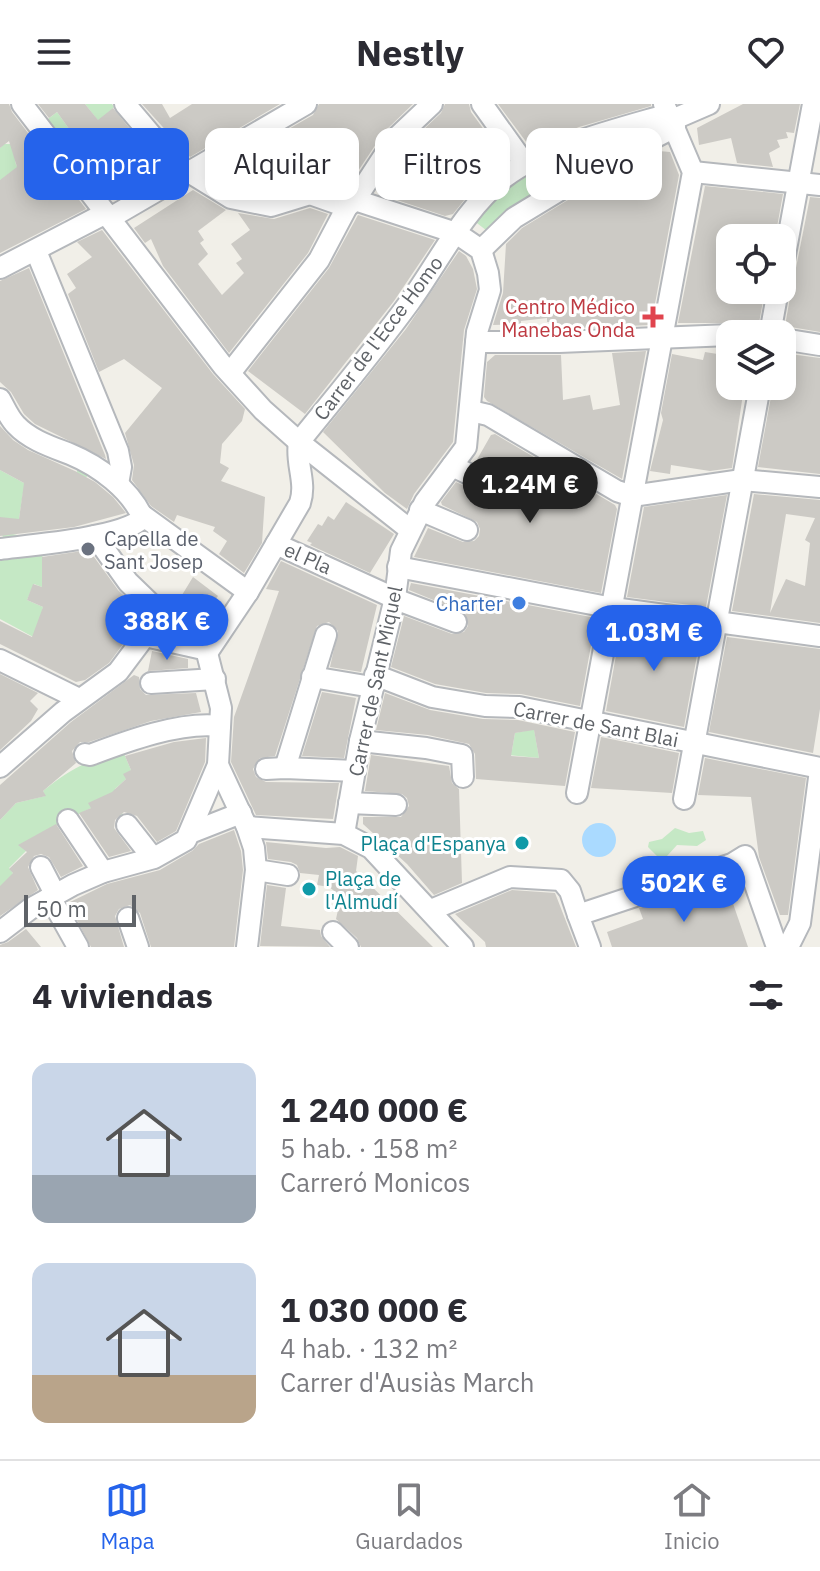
<!DOCTYPE html>
<html lang="es">
<meta charset="utf-8">
<style>
:root{--surface:#fff;--page:#f2f2f3;--text:#2b2b33;--muted:#7c7c81;--line:#e1e1e2;--accent:#2563eb}
body{margin:0;font-family:"IBM Plex Sans",sans-serif;background:var(--page);color:var(--text);height:100vh;display:flex;flex-direction:column;font-size:30px;white-space:nowrap}
*{box-sizing:border-box;margin:0}
p{font-size:26px;color:var(--muted)}
.icon{flex:none;width:44px;height:44px;fill:none;stroke:currentColor;stroke-width:2;stroke-linecap:round;stroke-linejoin:round}
.map{position:relative;height:843px;overflow:hidden}
.sheet{display:flex;flex-direction:column;background:var(--surface);flex:1}
.sheet>*{flex:none}
.banner{position:absolute;left:24px;top:24px;width:772px;height:72px;display:flex;gap:16px}
.controls{position:absolute;left:716px;top:120px;display:grid;gap:16px}
.controls a{display:grid;place-items:center;width:80px;height:80px;border-radius:16px;background:var(--surface);box-shadow:0 4px 20px #0003;font-size:40px}
.scale{position:absolute;left:24px;bottom:20px;width:112px;box-sizing:border-box;padding-left:8px;border:4px solid #5f6368;border-top:0;font-size:22px;line-height:28px;white-space:nowrap;color:#5f6368;-webkit-text-stroke:6px #fff;paint-order:stroke}
.price{position:absolute;translate:-50% -68px;padding:0 18px;border-radius:28px;background:var(--accent);color:#fff;font-size:26px;line-height:52px;filter:drop-shadow(0 2px 4px #0008)}
.price::after{content:'';position:absolute;left:50%;top:48px;width:24px;height:18px;margin-left:-12px;background:inherit;clip-path:polygon(0 0,100% 0,50% 100%)}
.price.active{background:#222;color:#fff}
ul{padding:0;list-style:none}
li{display:flex;align-items:center;gap:24px;height:200px;padding:0 32px}
li span{display:grid;place-items:center;flex:none;width:224px;height:160px;border-radius:16px;color:#555}
li>.icon{margin-inline-start:auto}
span .icon{width:96px;height:96px;fill:#fffc;stroke-width:1}
li b{font-size:34px}
h2{display:flex;justify-content:space-between;align-items:center;height:96px;padding:0 32px;font-size:34px}
.chip{padding:0 28px;border-radius:16px;background:var(--surface);box-shadow:0 4px 20px #0003;font-size:28px;line-height:72px}
.chip.active{background:var(--accent);color:#fff}
header{display:flex;justify-content:space-between;align-items:center;height:104px;padding:0 32px;background:var(--surface);font-size:36px;font-weight:700}
.tabs{display:flex;justify-content:space-around;align-items:center;height:112px;border-top:2px solid var(--line);background:var(--surface);font-size:22px;color:var(--muted)}
.tabs a{display:grid;justify-items:center;gap:4px}
.tabs .active{color:var(--accent)}
.map>svg:first-child{display:block}
</style>
<header><svg class="icon" aria-label="menu" viewBox="0 0 24 24"><path d="M4 6h16M4 12h16M4 18h16"/></svg>Nestly<svg class="icon" aria-label="heart" viewBox="0 0 24 24"><path d="M12 20l-8-8c-3-5 5-10 8-4 3-6 11-1 8 4z"/></svg></header>
<div class="map">
<svg width="820" height="843" viewBox="0 0 820 843">
<rect width="100%" height="100%" fill="#f1efe8"/>
<!-- green -->
<g fill="#c5e8c5">
<polygon points="85,0 112,0 114,3 100,19"/>
<polygon points="57,8 77,36 69,42 48,15"/>
<polygon points="4,40 10,40 20,51 15,55 16,61 26,69 0,76 0,44"/>
<polygon points="570,48 580,70 491,130 473,116 507,77"/>
<polygon points="80,361 97,372 96,375 88,371 82,379 89,383 82,397 31,397 31,389 23,389 19,415 9,415 8,429 17,431 16,437 5,438 0,426 0,366 24,379 30,369 37,372 33,382 42,386 46,377 56,382 53,390 65,393"/>
<polygon points="42,444 43,463 74,495 34,480 27,496 43,503 37,535 0,515 0,450"/>
<polygon points="534,625 539,654 496,650 496,646 512,646 515,629"/>
<path d="M 122,645 L 131,666 L 126,675 L 115,685 L 117,689 L 113,692 L 128,720 L 125,721 L 107,691 L 91,704 L 47,726 L 9,764 L 13,769 L 0,793 L 0,716 L 16,699 L 45,692 L 43,687 C 67,667 92,654 122,645 Z"/>
<polygon points="675,724 689,729 703,727 706,736 697,742 677,741 667,752 659,754 648,743 649,738 662,735"/>
</g>
<!-- water -->
<circle fill="#aadaff" cx="599" cy="736" r="17"/>
<!-- building -->
<g fill="#cccac5" fill-rule="evenodd">
<polygon points="0,0 9,0 12,8 86,105 0,149 0,76 17,63 9,37 0,44"/>
<polygon points="38,0 85,0 98,16 113,4 162,64 160,70 114,93 109,92 70,41 77,36 57,8 49,14"/>
<polygon points="142,0 162,0 170,14 192,0 280,0 190,53"/>
<polygon points="319,0 413,0 384,28 344,88 307,77 270,89 236,82 214,68 313,11"/>
<polygon points="445,0 469,0 471,8 506,56 473,85 453,110 445,112 379,90 377,86 405,43 441,9"/>
<polygon points="498,0 651,0 651,2 579,23 530,43"/>
<polygon points="743,0 800,0 794,29 786,28 788,34 777,36 780,43 769,49 773,63 737,59 731,34 699,41 697,24"/>
<polygon points="659,47 670,48 679,71 651,221 556,225 555,218 547,218 547,214 521,217 521,220 493,221 503,189 506,140 522,124 604,74"/>
<polygon points="705,82 783,90 775,134 730,134 730,148 722,146 726,172 730,172 730,186 765,186 759,219 678,219"/>
<polygon points="193,86 226,106 198,127 204,136 200,139 208,150 198,160 222,191 244,169 236,159 242,155 231,140 250,126 238,109 274,115 310,104 328,110 308,149 229,249 163,162 151,135 145,139 134,124"/>
<polygon points="810,93 820,94 820,228 785,222 791,188 789,180 795,169"/>
<polygon points="358,111 435,136 394,197 305,310 248,267 329,164"/>
<polygon points="102,126 213,270 245,305 242,317 222,340 220,359 229,364 221,377 265,393 262,439 244,469 219,450 227,437 213,427 215,423 177,411 174,418 151,402 132,376 134,361 125,329 162,284 124,255 99,268 68,190 76,184 67,170 92,153 77,138"/>
<polygon points="459,147 466,152 473,165 477,185 464,226 453,338 414,390 407,405 385,389 323,328 406,225"/>
<polygon points="29,164 105,351 106,355 35,320 24,310 11,288 0,278 0,177"/>
<polygon points="646,247 622,375 487,297 484,293 487,258 495,251 561,251 563,296 590,291 593,306 620,301 612,249"/>
<polygon points="705,248 730,252 730,282 744,283 732,364 710,367 671,361 670,370 650,367 663,316 661,309 672,250 703,256"/>
<polygon points="782,249 820,254 820,370 758,363 773,282 782,282"/>
<polygon points="0,322 13,336 28,346 75,367 95,378 113,393 126,409 74,423 0,432 0,413 19,415 24,379 0,366"/>
<polygon points="495,330 615,401 617,405 601,489 414,453 428,424 463,438 474,437 479,432 480,425 477,418 442,401 441,398 456,378 510,404 517,405 526,398 528,390 521,381 475,359 491,331"/>
<path d="M 754,390 L 820,396 L 820,519 L 732,507 ZM 786,410 L 815,414 L 805,436 L 810,439 L 805,482 L 786,475 L 770,509 Z"/>
<polygon points="727,391 706,503 627,493 644,403"/>
<polygon points="346,398 394,430 370,469 310,441 312,439 307,437 318,420 322,422 328,412 334,416"/>
<polygon points="89,446 118,486 140,507 132,528 109,559 85,576 76,578 0,540 0,517 32,533 43,503 27,496 33,480 42,483 42,453"/>
<polygon points="281,457 377,501 361,568 330,563 338,527 329,518 317,522 275,652 260,654 253,665 256,673 266,678 339,679 333,715 256,711 231,658 234,613 279,487 266,485"/>
<polygon points="193,473 218,492 198,518 182,497 184,494 182,491"/>
<polygon points="411,479 596,514 580,602 521,590 486,589 435,580 391,563 404,512 452,530 464,528 468,522 465,509 409,486"/>
<polygon points="622,518 701,529 684,623 606,607"/>
<polygon points="727,533 820,545 820,605 813,649 709,628"/>
<polygon points="152,547 188,555 188,564 148,567"/>
<polygon points="0,570 38,589 30,597 38,605 31,617 0,646"/>
<polygon points="134,571 139,573 140,585 146,591 196,589 201,608 151,617 89,638 80,638 72,647 76,659 43,687 46,692 16,699 0,716 0,681 71,618"/>
<polygon points="322,588 356,594 344,654 302,652"/>
<path d="M 385,589 L 430,606 L 483,615 L 518,616 L 575,628 L 565,682 L 476,675 L 475,650 L 469,640 L 428,631 L 376,626 ZM 534,626 L 539,654 L 511,652 L 515,629 Z"/>
<polygon points="601,633 679,649 672,689 591,684"/>
<polygon points="206,634 205,658 176,727 157,738 137,712 124,708 115,716 114,724 131,747 109,753 79,709 91,704 88,699 112,688 126,675 123,670 131,666 125,652 174,638"/>
<polygon points="371,651 449,662 452,679 459,685 462,779 434,791 407,760 363,720 363,713 401,713 409,702 407,694 402,690 365,687"/>
<polygon points="705,654 806,674 788,811 780,811 759,753 751,693 698,691"/>
<polygon points="56,720 83,762 61,773 49,753 41,750 34,752 28,763 38,786 0,812 0,782 13,769 9,765 27,748 18,741"/>
<polygon points="234,726 241,747 243,766 234,843 151,843 140,809 130,801 119,805 115,812 124,843 91,843 68,799 107,780 160,766 192,747 199,740"/>
<polygon points="266,738 326,744 340,743 358,752 356,767 433,843 361,843 357,834 336,815 341,792 329,783 317,781 319,771 300,769 297,761 291,758 268,755"/>
<polygon points="267,781 286,784 281,822 320,826 321,832 330,843 260,842"/>
<polygon points="728,785 748,843 612,843 607,828 643,815 639,804 690,788 693,798"/>
<polygon points="512,786 555,789 576,843 486,843 485,838 455,810"/>
<polygon points="26,825 41,843 0,843 0,841 8,838"/>
</g>
<g fill="none" stroke-linecap="round" stroke-linejoin="round">
<!-- minor casing -->
<g stroke="#b5b8bc" stroke-width="24">
<g id="minor">
<polyline points="22,0 223,262 263,306 299,338 409,425"/>
<polyline points="125,0 176,60 231,94 271,102 310,90 347,103"/>
<polyline points="482,0 525,60"/>
<polyline points="672,16 709,0"/>
<polyline points="693,68 820,81"/>
<polyline points="110,114 306,0"/>
<polyline points="481,146 514,114 598,63 675,23"/>
<polyline points="36,147 118,347 121,363 118,380"/>
<polyline points="0,164 106,109"/>
<polyline points="782,167 813,0"/>
<polyline points="770,230 778,186"/>
<polyline points="782,235 820,241"/>
<polyline points="476,238 559,238 730,231"/>
<polyline points="230,269 319,156 347,103 355,96 395,35 432,0"/>
<path d="M 0,295 C 5,304 9,314 16,321 C 30,336 52,343 70,350 C 99,362 130,385 143,414 C 122,434 32,441 0,445"/>
<polyline points="471,307 488,311 617,387 632,392 742,376 820,383"/>
<path d="M 299,338 C 336,292 374,247 409,199 C 439,158 463,106 505,73 C 543,43 621,24 669,10"/>
<polyline points="452,362 515,392"/>
<polyline points="420,406 467,426"/>
<path d="M 142,411 L 248,488 L 300,399 C 307,378 295,359 299,338"/>
<polyline points="95,432 128,478 158,507 145,532"/>
<polyline points="276,440 403,498 456,518"/>
<polyline points="398,463 613,504 820,532"/>
<polyline points="207,549 248,488"/>
<polyline points="0,556 79,595"/>
<polyline points="375,571 432,593 485,602 519,603 820,664"/>
<polyline points="312,573 372,583"/>
<polyline points="151,579 215,575"/>
<polyline points="360,637 426,644 462,651 463,673"/>
<path d="M 85,650 L 90,651 C 127,637 181,617 220,622"/>
<polyline points="218,661 247,723 254,744 256,766 247,843"/>
<polyline points="0,663 63,608 118,568 145,532 203,545 207,549 221,604 218,661 186,736 154,754 103,768 73,781 30,805 0,828"/>
<polyline points="285,664 326,531"/>
<polyline points="266,665 285,664 355,667"/>
<polyline points="577,689 693,68 664,0"/>
<polyline points="684,695 760,282"/>
<polyline points="349,699 396,701"/>
<polyline points="68,716 103,768"/>
<polyline points="127,721 153,754"/>
<polyline points="247,723 344,730 371,744 463,843"/>
<polyline points="190,729 241,709"/>
<polyline points="344,730 360,637 395,494 401,447 425,398 466,343 477,228 490,186 488,169 481,146 456,129 355,96"/>
<polyline points="41,763 55,790"/>
<polyline points="256,766 288,771"/>
<polyline points="50,793 78,843"/>
<polyline points="431,806 510,773 561,776 570,787 578,811"/>
<polyline points="128,814 138,843"/>
<polyline points="333,828 348,843"/>
<polyline points="590,843 578,811 732,760 745,752 777,843"/>
<polyline points="788,843 800,819 820,666"/>
</g>
</g>
<!-- minor -->
<use href="#minor" stroke="#fff" stroke-width="20"/>
</g>
<!-- markers -->
<path fill="#e0444e" stroke="#fff" stroke-width="3" d="M649 201h8v8h8v8h-8v8h-8v-8h-8v-8h8z"/>
<circle fill="#6b7280" stroke="#fff" stroke-width="3" cx="88" cy="445" r="8"/>
<circle fill="#3f7fe0" stroke="#fff" stroke-width="3" cx="519" cy="499" r="8"/>
<g fill="#0f9aa8" stroke="#fff" stroke-width="3">
<circle cx="522" cy="739" r="8"/>
<circle cx="309" cy="785" r="8"/>
</g>
<g text-anchor="middle" dominant-baseline="central" stroke-width="6" stroke-linejoin="round" paint-order="stroke">
<!-- health labels -->
<g font-size="20" fill="#be3a42" stroke="#fff" text-anchor="end">
<text x="635" y="202">Centro Médico<tspan x="635" dy="23">Manebas Onda</tspan></text>
</g>
<!-- street labels -->
<g font-size="20" fill="#5f6368" stroke="#fff">
<text transform="translate(378 234) rotate(-53)">Carrer de l'Ecce Homo</text>
<text transform="translate(308 454) rotate(24)">el Pla</text>
<text transform="translate(375 577) rotate(-78)">Carrer de Sant Miquel</text>
<text transform="translate(596 620) rotate(11)">Carrer de Sant Blai</text>
</g>
<!-- worship labels -->
<g font-size="20" fill="#5b616d" stroke="#fff" text-anchor="start">
<text x="104" y="434">Capella de<tspan x="104" dy="23">Sant Josep</tspan></text>
</g>
<!-- shop labels -->
<g font-size="20" fill="#366cbe" stroke="#fff" text-anchor="end">
<text x="503" y="499">Charter</text>
</g>
<!-- culture labels -->
<g font-size="20" fill="#0d838f" stroke="#fff" text-anchor="end">
<text x="506" y="739">Plaça d'Espanya</text>
<text x="325" y="774" text-anchor="start">Plaça de<tspan x="325" dy="23">l'Almudí</tspan></text>
</g>
</g>
</svg>
<div class="controls">
<a><svg class="icon" aria-label="locate" viewBox="0 0 24 24"><circle cx="12" cy="12" r="6"/><path d="M12 2v4M12 18v4M2 12h4M18 12h4"/></svg></a>
<a><svg class="icon" aria-label="layers" viewBox="0 0 24 24"><path d="M12 4l9 5-9 5-9-5zM3 14l9 5 9-5"/></svg></a>
</div>
<div class="scale">50 m</div>
<b class="price active" style="left:530px;top:421px">1.24M €</b>
<b class="price" style="left:167px;top:558px">388K €</b>
<b class="price" style="left:654px;top:569px">1.03M €</b>
<b class="price" style="left:684px;top:820px">502K €</b>
<div class="banner">
<a class="chip active">Comprar</a>
<a class="chip">Alquilar</a>
<a class="chip">Filtros</a>
<a class="chip">Nuevo</a>
</div>
</div>
<section class="sheet">
<h2>4 viviendas<svg class="icon" aria-label="filters" viewBox="0 0 24 24"><path d="M4 7h16M4 17h16"/><circle cx="9" cy="7" r="2"/><circle cx="15" cy="17" r="2"/></svg></h2>
<ul>
<li><span style="background:linear-gradient(#c9d6e8 70%,#9aa5b1 0)"><svg class="icon" aria-label="home" viewBox="0 0 24 24"><path d="M3 11l9-7 9 7M6 9v11h12V9"/></svg></span><div><b>1 240 000 €</b><p>5 hab. · 158 m²</p><p>Carreró Monicos</p></div></li>
<li><span style="background:linear-gradient(#c9d6e8 70%,#b9a48a 0)"><svg class="icon" aria-label="home" viewBox="0 0 24 24"><path d="M3 11l9-7 9 7M6 9v11h12V9"/></svg></span><div><b>1 030 000 €</b><p>4 hab. · 132 m²</p><p>Carrer d'Ausiàs March</p></div></li>
</ul>
</section>
<nav class="tabs">
<a class="active"><svg class="icon" aria-label="map" viewBox="0 0 24 24"><path d="M3 6l6-2 6 2 6-2v14l-6 2-6-2-6 2zM9 4v14M15 6v14"/></svg>Mapa</a>
<a><svg class="icon" aria-label="saved" viewBox="0 0 24 24"><path d="M7 4h10v16l-5-4-5 4z"/></svg>Guardados</a>
<a><svg class="icon" aria-label="home" viewBox="0 0 24 24"><path d="M3 11l9-7 9 7M6 9v11h12V9"/></svg>Inicio</a>
</nav>
